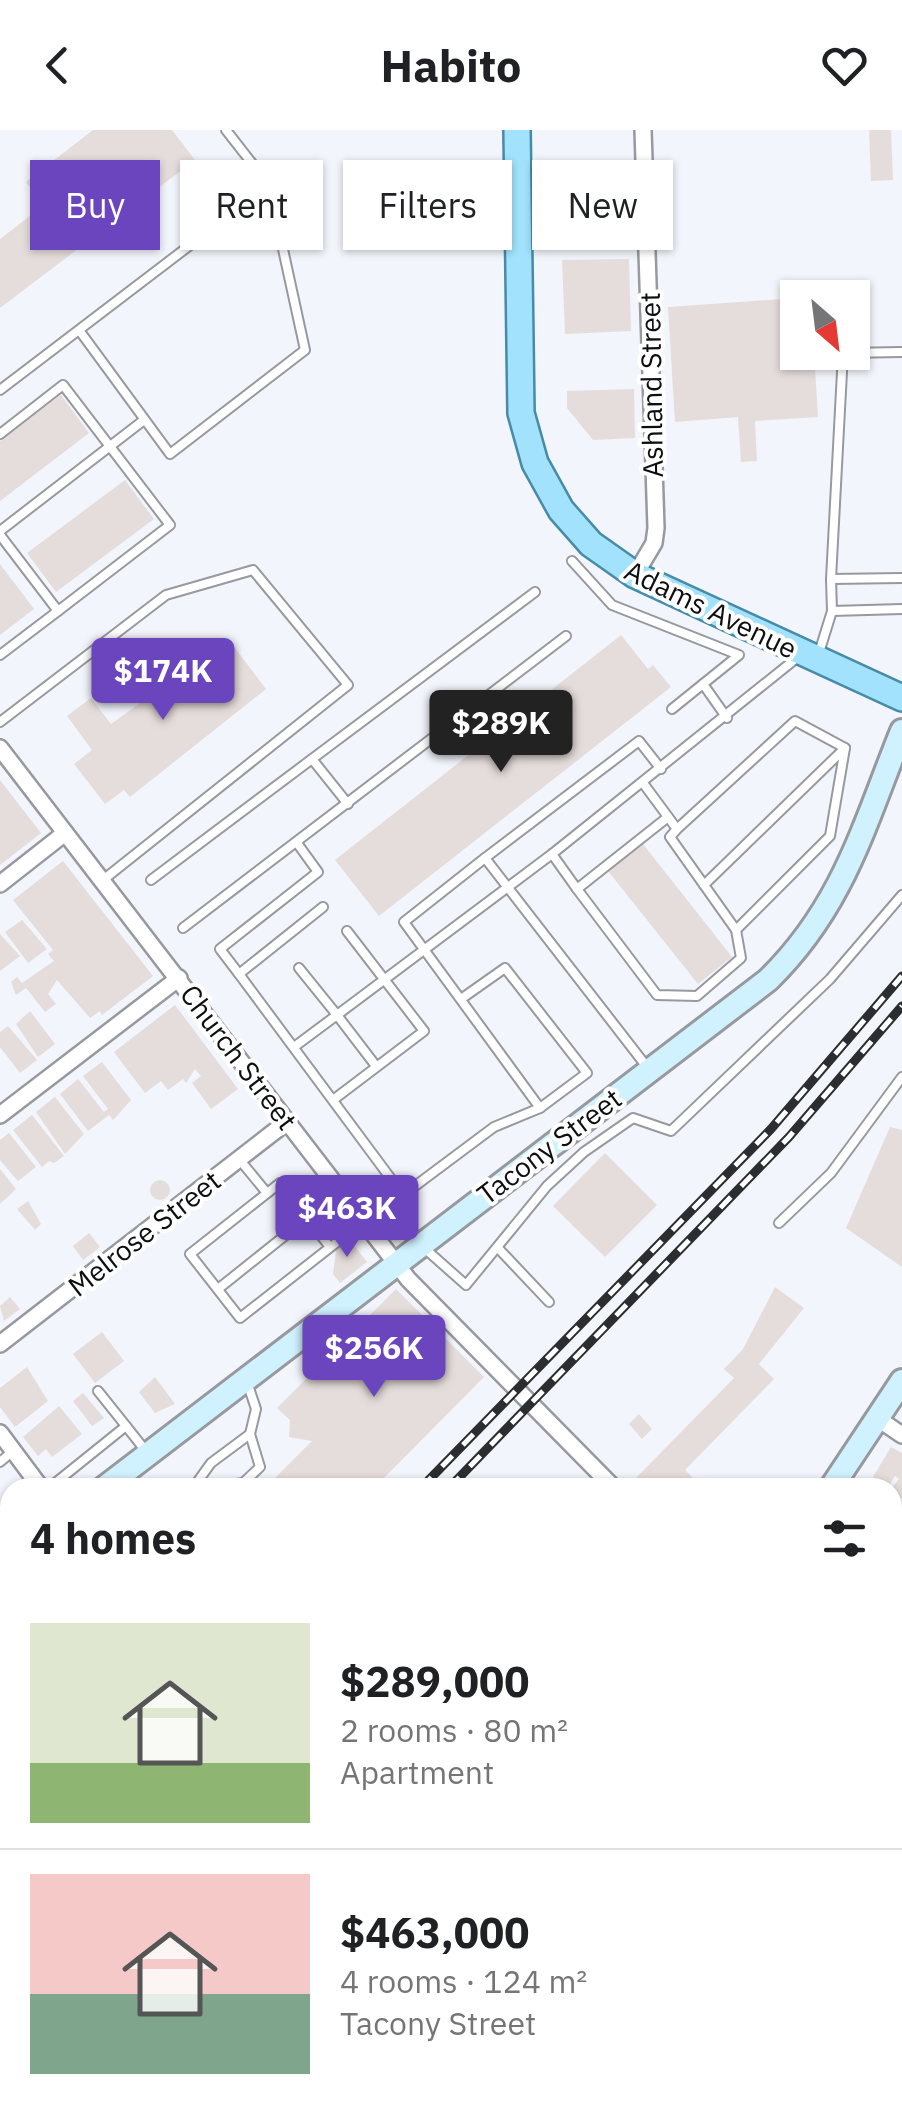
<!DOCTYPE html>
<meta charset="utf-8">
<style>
:root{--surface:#fff;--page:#f2f2f2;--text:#202124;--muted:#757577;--line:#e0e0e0;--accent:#6b45be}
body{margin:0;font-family:"IBM Plex Sans",sans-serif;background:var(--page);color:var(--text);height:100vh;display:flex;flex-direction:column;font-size:38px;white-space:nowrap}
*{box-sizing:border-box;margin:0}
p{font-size:32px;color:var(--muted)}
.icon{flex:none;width:55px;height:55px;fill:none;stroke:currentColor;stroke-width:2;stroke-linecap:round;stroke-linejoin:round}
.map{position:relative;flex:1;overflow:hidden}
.details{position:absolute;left:0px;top:1348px;width:902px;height:642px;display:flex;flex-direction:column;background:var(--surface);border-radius:30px 30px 0 0;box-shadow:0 2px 8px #0004}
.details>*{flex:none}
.top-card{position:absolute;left:30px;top:30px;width:842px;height:90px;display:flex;gap:20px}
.needle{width:65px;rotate:152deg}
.controls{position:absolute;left:780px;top:150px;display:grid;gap:20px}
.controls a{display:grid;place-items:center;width:90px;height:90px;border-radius:0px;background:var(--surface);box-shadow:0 2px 8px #0004;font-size:50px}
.price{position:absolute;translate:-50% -85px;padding:0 22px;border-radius:10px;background:var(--accent);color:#fff;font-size:32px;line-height:65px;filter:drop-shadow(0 2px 5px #0008)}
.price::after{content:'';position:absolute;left:50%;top:60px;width:30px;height:22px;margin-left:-15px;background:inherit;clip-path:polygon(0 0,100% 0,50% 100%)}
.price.selected{background:#222;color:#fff}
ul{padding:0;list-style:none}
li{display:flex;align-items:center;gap:30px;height:250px;padding:0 30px}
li+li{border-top:2px solid var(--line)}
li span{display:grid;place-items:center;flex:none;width:280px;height:200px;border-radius:0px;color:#555}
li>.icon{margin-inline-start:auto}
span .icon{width:120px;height:120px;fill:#fffc;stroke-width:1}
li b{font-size:42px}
h2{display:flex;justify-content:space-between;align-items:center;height:120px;padding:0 30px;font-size:42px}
.tag{padding:0 35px;border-radius:0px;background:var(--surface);box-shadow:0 2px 8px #0004;font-size:35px;line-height:90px}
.tag.selected{background:var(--accent);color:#fff}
header{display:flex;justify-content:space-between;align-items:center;height:130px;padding:0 30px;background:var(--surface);font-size:45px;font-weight:700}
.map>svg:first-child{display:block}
</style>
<header><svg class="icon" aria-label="back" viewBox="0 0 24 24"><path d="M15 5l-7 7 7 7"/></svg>Habito<svg class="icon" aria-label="heart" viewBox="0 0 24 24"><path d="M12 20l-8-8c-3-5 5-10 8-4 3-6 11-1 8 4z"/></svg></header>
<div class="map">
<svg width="902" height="1988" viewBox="0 0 902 1988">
<rect width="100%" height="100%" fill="#f2f5fb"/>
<!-- building -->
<g fill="#e5dddb">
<polygon points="93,0 172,0 195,30 0,178 0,109 43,76 26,52"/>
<polygon points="869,0 891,0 893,50 871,51"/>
<polygon points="629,129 631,201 565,204 562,130"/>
<polygon points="798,168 798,222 814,222 818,287 755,291 757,331 741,332 738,287 675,292 668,177"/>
<polygon points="634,259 635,308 593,310 567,278 567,261"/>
<polygon points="61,265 89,303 0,371 0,311"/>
<polygon points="125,350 154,389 56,462 27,423"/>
<polygon points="0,434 34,479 0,505"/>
<polygon points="621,505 648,539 653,535 671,557 379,786 335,730"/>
<polygon points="228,509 266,559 130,667 124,660 105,674 74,634 92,620 67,586 91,568 111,594"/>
<polygon points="0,650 41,703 0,735"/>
<polygon points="643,714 732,827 698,854 608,741"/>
<polygon points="63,731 153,846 102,885 100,881 90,888 57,850 48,864 56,874 45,882 26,858 16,865 11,852 17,847 22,853 54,831 48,824 53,820 13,770"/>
<polygon points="22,790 47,819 28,833 5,802"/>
<polygon points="0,804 20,826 0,841"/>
<polygon points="175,875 238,959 211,979 192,953 201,946 195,939 186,953 183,949 168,960 161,951 145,963 114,922"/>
<polygon points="30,881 55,914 38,927 16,894"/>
<polygon points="8,896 37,930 20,943 0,917 0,902"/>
<polygon points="102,932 131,970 113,990 109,985 88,1001 60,964 78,949 104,982 108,979 83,946"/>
<polygon points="55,967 84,1004 65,1024 36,982"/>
<polygon points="32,985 64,1026 54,1033 49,1031 42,1037 13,1000"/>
<polygon points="890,997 902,1000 902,1137 846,1098"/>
<polygon points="9,1003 36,1037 18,1051 0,1030 0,1010"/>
<polygon points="605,1023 657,1075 605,1127 553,1076"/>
<polygon points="0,1039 16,1059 0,1074"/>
<circle cx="160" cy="1060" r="10"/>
<polygon points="28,1071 41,1094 35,1100 17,1079"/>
<polygon points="89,1103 100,1117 83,1130 73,1116"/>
<polygon points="347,1106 367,1132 340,1153 333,1144 337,1114"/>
<polygon points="775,1157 804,1178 759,1234 774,1249 685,1340 696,1351 689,1358 642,1358 634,1350 734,1248 724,1239 743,1219"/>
<polygon points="396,1159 484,1247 374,1358 265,1358 312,1311 289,1307 290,1290 277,1278"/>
<polygon points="10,1167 20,1179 4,1191 0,1176"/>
<polygon points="102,1202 124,1231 95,1253 73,1224"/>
<polygon points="27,1237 48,1271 15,1297 0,1277 0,1258"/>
<polygon points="155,1247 175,1274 155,1283 139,1262"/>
<polygon points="83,1263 104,1288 92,1296 73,1271"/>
<polygon points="59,1276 82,1304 52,1327 46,1319 38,1326 23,1307"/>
<polygon points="639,1284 652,1299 642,1309 629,1294"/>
<polygon points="891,1317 902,1323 902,1368 895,1369 892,1358 899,1349 895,1346 887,1358 882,1358 884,1354 873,1347"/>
<polygon points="897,1434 902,1436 902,1480 892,1475"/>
<polygon points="10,1640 10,1727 0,1737 0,1650"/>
<polygon points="892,1640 902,1649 902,1689 892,1705"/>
<polygon points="10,1921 10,1948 0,1958 0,1931"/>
<polygon points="32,1980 77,1980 68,1988 34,1988 29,1983"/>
<polygon points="134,1980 206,1980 214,1988 126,1988"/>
<polygon points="248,1980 390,1980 385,1988 256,1988"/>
<polygon points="558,1980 618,1980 614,1988 554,1988"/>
</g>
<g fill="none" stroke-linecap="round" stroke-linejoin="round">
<!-- lane casing -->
<g stroke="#97999f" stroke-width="12">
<g id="lane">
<polyline points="226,0 269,55"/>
<polyline points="902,222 843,223 831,449 902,448"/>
<polyline points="0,260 269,55 305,220 170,324 79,200"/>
<polyline points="0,304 63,255 170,395 58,481"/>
<polyline points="0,401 144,290"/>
<polyline points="0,405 58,481 0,525"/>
<polyline points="572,431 612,475 739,525 672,579"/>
<polyline points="832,481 902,479"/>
<polyline points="818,526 832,481 831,449"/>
<polyline points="703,554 727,588"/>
<polyline points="0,592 166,465 253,440 348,555 103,750"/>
<polyline points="643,653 677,699 670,707 736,800 830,706 845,618 795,591 677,699"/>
<polyline points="348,674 312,629 535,462"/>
<polyline points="668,687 577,759 657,865 697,866 741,828 736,800"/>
<polyline points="552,724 577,759"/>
<polyline points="151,750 312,629"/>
<polyline points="704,755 845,618"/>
<polyline points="323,777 239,844 403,1065 494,997 540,978 404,792 485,728"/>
<polyline points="183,798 566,506"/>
<polyline points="299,838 337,885 552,724 798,527"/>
<polyline points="239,844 220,819 318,742 297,713"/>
<polyline points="461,869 505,838 587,943 540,978"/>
<polyline points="294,917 337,885 376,936"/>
<polyline points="647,937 485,728 639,611 661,639"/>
<polyline points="333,970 424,901 347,801"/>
<polyline points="239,1029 267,1063"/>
<polyline points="779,1093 831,1043 902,947"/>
<polyline points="422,1116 466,1155 547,1056 584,1022 633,988 671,1001 830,849 902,765"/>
<polyline points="330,1117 280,1053 190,1124 240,1188 365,1090"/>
<polyline points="498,1118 549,1172"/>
<polyline points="218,1159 307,1088"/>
<polyline points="98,1261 126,1296"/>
<polyline points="0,1332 13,1321"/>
<polyline points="49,1358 126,1296 145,1320"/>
<polyline points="193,1358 211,1333 250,1304"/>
<polyline points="210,1358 243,1353 260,1337 250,1304 256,1279 247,1252"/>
<polyline points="0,1522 10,1515"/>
<polyline points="0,1531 10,1547"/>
<polyline points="0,1603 10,1592"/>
<polyline points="0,1916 10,1906"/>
<polyline points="528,1988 533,1980"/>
</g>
</g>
<!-- street casing -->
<g stroke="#97999f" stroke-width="20">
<g id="street">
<polyline points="635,445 654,413 656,398 643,0"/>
<polyline points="0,618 408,1149 614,1358"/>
<polyline points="0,754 65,703"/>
<polyline points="0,985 179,848"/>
<polyline points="0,1214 288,991"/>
<polyline points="877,1288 902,1305"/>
<polyline points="0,1303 41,1358"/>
<polyline points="892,1495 902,1499"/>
<polyline points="892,1797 902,1802"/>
<polyline points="226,1980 234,1988"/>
<polyline points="104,1988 112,1980"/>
<polyline points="707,1988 710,1980"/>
<polyline points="895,1988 902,1972"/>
</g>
</g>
<!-- secondary casing -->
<g stroke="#97999f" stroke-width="28">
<g id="secondary">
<path d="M 104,1358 L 768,850 C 843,777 864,695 902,601"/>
<polyline points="831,1358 902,1251"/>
<polyline points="0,1438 10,1430"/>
<polyline points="413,1988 418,1980"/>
</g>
</g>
<!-- primary casing -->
<g stroke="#468ba8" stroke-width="30">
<polyline id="primary" points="517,0 521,283 535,333 561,380 591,414 635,445 902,568"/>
</g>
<!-- lane -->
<use href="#lane" stroke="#fff" stroke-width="8"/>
<!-- street -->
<use href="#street" stroke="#fff" stroke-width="15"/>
<!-- secondary -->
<use href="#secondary" stroke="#d0f1fe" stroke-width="22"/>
<!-- primary -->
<use href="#primary" stroke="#a2e2fc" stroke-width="25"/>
<!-- rail casing -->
<g stroke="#2c2d30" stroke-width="9">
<g id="rail">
<polyline points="421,1358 771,999 902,846"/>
<polyline points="449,1358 789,1007 902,876"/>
<polyline points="0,1788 10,1778"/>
<polyline points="0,1815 10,1805"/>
</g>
</g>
<!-- rail -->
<use href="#rail" stroke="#fff" stroke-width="5" stroke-dasharray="15" stroke-linecap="butt"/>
</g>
<g text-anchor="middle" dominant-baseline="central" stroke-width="8" stroke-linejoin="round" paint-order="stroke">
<!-- street labels -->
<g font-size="28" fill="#0d0e10" stroke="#fff">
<text transform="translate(651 255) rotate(-91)">Ashland Street</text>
<text transform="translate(711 479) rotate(26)">Adams Avenue</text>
<text transform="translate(239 927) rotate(53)">Church Street</text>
<text transform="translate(549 1016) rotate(-37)">Tacony Street</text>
<text transform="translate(144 1103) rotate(-38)">Melrose Street</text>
</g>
</g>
</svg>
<div class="controls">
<a><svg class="needle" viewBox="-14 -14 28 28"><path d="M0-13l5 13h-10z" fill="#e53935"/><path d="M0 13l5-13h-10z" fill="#757577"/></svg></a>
</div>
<b class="price" style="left:163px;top:593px">$174K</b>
<b class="price selected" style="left:501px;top:645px">$289K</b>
<b class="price" style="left:347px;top:1130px">$463K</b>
<b class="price" style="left:374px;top:1270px">$256K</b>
<div class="top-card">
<a class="tag selected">Buy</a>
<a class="tag">Rent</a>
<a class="tag">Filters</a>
<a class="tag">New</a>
</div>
<section class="details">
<h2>4 homes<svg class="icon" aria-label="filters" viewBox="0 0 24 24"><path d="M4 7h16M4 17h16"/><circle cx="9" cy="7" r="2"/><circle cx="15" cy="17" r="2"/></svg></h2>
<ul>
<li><span style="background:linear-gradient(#dfe7d0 70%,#8fb573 0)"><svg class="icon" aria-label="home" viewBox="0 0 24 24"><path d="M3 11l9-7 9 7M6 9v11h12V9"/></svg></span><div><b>$289,000</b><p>2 rooms · 80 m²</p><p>Apartment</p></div></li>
<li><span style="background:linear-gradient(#f6c9c9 60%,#7fa58c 0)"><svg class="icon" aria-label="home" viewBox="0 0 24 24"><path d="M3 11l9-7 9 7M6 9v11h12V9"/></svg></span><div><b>$463,000</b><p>4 rooms · 124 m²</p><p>Tacony Street</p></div></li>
</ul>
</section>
</div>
